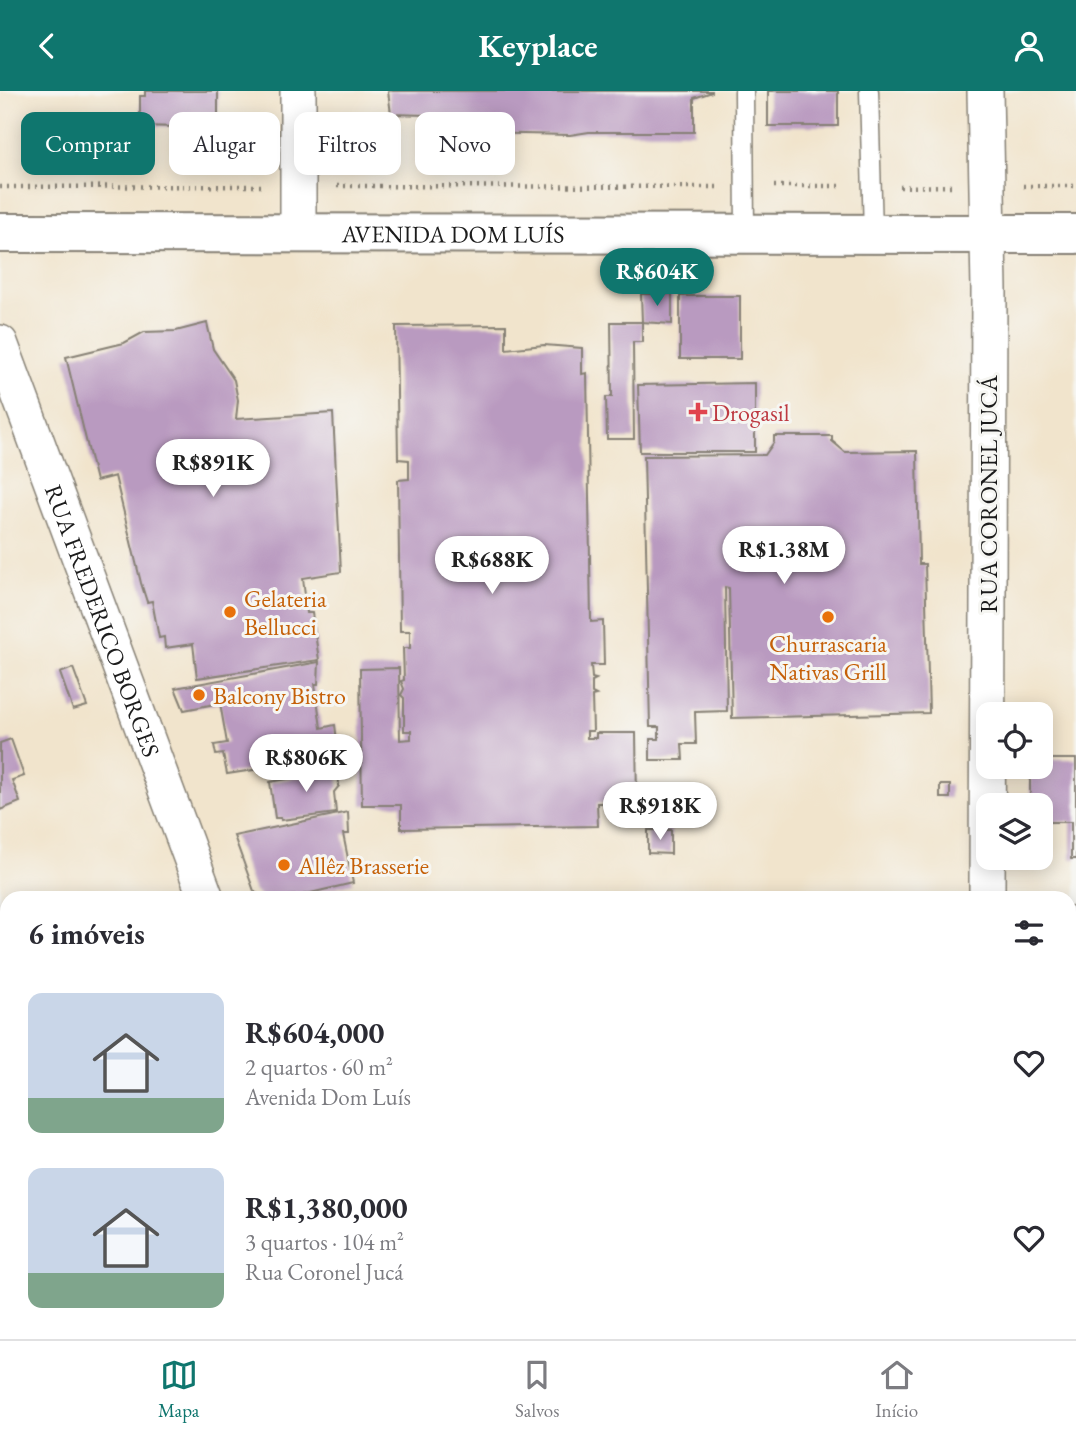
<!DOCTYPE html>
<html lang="pt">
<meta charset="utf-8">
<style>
:root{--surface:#fff;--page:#f2f2f3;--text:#2b2b33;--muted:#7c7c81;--line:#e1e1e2;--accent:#0f766e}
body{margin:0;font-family:"EB Garamond",serif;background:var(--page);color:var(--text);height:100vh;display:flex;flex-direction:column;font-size:26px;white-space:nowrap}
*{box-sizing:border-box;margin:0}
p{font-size:23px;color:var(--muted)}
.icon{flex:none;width:38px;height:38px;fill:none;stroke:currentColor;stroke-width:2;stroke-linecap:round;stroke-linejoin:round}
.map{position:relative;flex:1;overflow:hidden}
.details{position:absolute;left:0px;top:800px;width:1076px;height:450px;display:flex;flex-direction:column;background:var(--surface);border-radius:21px 21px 0 0;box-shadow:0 4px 18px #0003}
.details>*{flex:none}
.guide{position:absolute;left:21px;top:21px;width:700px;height:63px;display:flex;gap:14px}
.tools{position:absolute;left:976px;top:611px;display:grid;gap:14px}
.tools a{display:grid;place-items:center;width:77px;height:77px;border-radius:14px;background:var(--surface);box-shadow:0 4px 18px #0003;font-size:35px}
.price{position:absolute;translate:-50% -60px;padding:0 16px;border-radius:24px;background:#fff;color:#222;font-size:23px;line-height:46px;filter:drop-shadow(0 2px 4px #0008)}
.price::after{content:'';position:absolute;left:50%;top:42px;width:21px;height:16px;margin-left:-10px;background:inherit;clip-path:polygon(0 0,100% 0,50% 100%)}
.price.current{background:var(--accent);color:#fff}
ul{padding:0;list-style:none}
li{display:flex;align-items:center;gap:21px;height:175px;padding:0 28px}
li span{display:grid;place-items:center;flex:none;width:196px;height:140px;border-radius:14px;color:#555}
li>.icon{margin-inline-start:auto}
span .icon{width:84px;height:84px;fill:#fffc;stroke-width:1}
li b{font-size:30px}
h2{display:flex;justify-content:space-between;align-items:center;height:84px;padding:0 28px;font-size:30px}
.tag{padding:0 24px;border-radius:14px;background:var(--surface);box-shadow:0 4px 18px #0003;font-size:24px;line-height:63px}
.tag.current{background:var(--accent);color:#fff}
header{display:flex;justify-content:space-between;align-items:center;height:91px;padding:0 28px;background:var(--accent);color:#fff;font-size:32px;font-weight:700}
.tabs{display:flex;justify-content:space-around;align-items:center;height:98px;border-top:2px solid var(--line);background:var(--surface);font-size:19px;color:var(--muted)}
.tabs a{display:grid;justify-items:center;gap:4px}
.tabs .current{color:var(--accent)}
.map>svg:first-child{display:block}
</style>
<header><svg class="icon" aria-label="back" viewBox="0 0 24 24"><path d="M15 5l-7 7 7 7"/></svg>Keyplace<svg class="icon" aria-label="person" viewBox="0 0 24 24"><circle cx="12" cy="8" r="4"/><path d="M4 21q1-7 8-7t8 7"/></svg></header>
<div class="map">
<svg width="1076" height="1248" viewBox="0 0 1076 1248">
<rect width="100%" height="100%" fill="#f6f6f2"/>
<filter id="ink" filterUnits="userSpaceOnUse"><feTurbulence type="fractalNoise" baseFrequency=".0143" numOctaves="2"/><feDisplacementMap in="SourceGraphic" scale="14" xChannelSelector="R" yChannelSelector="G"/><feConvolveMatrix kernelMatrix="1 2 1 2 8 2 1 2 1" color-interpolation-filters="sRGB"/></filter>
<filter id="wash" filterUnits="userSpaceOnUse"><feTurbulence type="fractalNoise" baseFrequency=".00686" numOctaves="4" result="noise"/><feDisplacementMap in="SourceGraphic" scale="28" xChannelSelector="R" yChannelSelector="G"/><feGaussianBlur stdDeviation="1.57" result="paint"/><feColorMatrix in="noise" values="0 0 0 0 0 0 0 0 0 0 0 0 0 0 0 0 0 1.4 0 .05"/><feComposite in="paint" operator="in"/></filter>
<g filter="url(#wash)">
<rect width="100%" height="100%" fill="#f1e4cc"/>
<g id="blocks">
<!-- building -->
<g fill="#b99ac0">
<polygon points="145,0 218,0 218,37 140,35 140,5 145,5"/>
<polygon points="388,0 712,0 712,1 694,7 694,41 589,41 570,44 427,41 428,24 391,23"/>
<rect x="768" y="0" width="70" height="35"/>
<polygon points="641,203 672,203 672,233 642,231"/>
<rect x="680" y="205" width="60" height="63"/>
<polygon points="611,231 642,231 642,251 633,251 634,348 607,348 606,306 612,306"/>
<polygon points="207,232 213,258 234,289 238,309 236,328 333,322 341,481 303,487 307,522 312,522 319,569 197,587 193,553 165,557 164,546 159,547 152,510 147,511 141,492 115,385 96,390 66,266 124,252 144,241 176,240"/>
<polygon points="506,234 506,258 544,254 582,257 582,283 587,282 591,531 603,530 604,574 591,574 592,587 596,588 592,590 592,602 596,604 592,605 593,640 587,640 587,647 596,647 596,642 636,642 637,712 597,712 598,735 401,738 401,714 362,714 360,578 399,577 400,649 411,648 411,640 404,640 404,607 401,604 404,598 401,590 404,589 403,557 410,557 410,540 400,540 398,389 409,388 409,369 398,368 396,235"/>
<polygon points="755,292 755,361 640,361 638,294"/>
<polygon points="774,345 832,345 832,350 845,361 917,360 919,473 925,473 929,622 732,627 729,497 725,496 727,620 695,621 696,653 682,653 683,669 650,669 650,648 659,648 659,636 650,636 644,365 765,364 774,351"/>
<polygon points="319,571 318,593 315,593 321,637 335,634 339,666 227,683 223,663 216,664 214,654 227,652 220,612 184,619 175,597"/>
<polygon points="73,577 87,615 73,619 60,582"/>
<polygon points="11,648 24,685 12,689 20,711 0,719 0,652"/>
<polygon points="1041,668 1076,668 1076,768 1071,768 1071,731 1041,731 1041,714 1030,714 1030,676 1041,676"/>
<polygon points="318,673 320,680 338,678 339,695 334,701 336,722 281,729 281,727 275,727 270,691 305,685 303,674"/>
<rect x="940" y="694" width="10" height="13"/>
<polygon points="348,721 349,743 343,743 353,792 302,804 263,807 254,800 234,745"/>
<polygon points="648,739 671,739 671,763 648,762"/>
<polygon points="7,923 7,978 0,959 0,925"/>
<rect x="1069" y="973" width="7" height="142"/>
<polygon points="7,987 7,1112 6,1112 0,1092 0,989"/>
<rect x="1069" y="1130" width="7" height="56"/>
<polygon points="43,1242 184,1242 186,1248 44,1248"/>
<polygon points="203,1242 300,1242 302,1248 205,1248"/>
<polygon points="461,1242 582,1242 582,1248 462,1248"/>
<rect x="651" y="1242" width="269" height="6"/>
</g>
</g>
</g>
<g filter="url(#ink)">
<use href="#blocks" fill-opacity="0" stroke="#868074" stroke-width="2"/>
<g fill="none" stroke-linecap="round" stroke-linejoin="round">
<!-- service casing -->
<g stroke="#868074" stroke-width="21">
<g id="service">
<polyline points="744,0 745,142"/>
<polyline points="869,0 873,142"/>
</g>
</g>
<!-- minor casing -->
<g stroke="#868074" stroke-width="38">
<g id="minor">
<polyline points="298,0 298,140"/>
<polyline points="985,0 989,198 987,807"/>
<path id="s1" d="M 0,252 L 206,807"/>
<polyline points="1069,833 1076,833"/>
<polyline points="0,884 7,882"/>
<polyline points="370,1242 372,1248"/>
<polyline points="995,1242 995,1248"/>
<polyline points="0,1243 2,1248"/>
</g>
</g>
<!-- primary casing -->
<g stroke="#868074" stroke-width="42">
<g id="primary">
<path id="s2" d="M 0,142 L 1076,143"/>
</g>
</g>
<!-- path -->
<g stroke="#868074" stroke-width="4.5" stroke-dasharray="2 5" stroke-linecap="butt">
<polyline points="337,95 717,96"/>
<polyline points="774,95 843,95"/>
<polyline points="1023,95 1076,95"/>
<polyline points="0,96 262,95"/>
<polyline points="900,96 951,95"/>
</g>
<!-- service -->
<use href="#service" stroke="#fff" stroke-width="18"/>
<!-- minor -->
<use href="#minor" stroke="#fff" stroke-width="35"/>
<!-- primary -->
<use href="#primary" stroke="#fff" stroke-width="38"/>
</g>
</g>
<!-- markers -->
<path fill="#e0444e" stroke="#f6f6f2" stroke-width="2.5" d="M694.5 310.5h7v7h7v7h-7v7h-7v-7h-7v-7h7z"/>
<g fill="#e8710a" stroke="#f6f6f2" stroke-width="2.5">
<circle cx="230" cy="521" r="7"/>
<circle cx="828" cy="526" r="7"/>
<circle cx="199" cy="604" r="7"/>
<circle cx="284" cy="774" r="7"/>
</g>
<g text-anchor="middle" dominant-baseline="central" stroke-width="6" stroke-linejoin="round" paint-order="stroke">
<!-- street labels -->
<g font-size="24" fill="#1c1c1c" stroke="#f6f6f2">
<text stroke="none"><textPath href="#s2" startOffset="453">AVENIDA DOM LUÍS</textPath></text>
<text transform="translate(988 403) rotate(-90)">RUA CORONEL JUCÁ</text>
<text stroke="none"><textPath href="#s1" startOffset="296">RUA FREDERICO BORGES</textPath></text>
</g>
<!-- health labels -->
<g font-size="24" fill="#be3a42" stroke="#f6f6f2" text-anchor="start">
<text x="712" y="321">Drogasil</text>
</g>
<!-- food labels -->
<g font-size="24" fill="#c56008" stroke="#f6f6f2" text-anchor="start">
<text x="244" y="507">Gelateria<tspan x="244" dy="28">Bellucci</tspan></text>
<text x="828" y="552" text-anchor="middle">Churrascaria<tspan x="828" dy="28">Nativas Grill</tspan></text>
<text x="213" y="604">Balcony Bistro</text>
<text x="298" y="774">Allêz Brasserie</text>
</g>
</g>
</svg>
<div class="tools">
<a><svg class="icon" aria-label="locate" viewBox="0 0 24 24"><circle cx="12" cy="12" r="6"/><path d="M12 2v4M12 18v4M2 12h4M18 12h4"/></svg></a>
<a><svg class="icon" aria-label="layers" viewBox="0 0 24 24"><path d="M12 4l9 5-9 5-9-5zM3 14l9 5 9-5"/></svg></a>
</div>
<b class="price current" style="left:657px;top:217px">R$604K</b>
<b class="price" style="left:213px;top:408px">R$891K</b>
<b class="price" style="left:784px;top:495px">R$1.38M</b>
<b class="price" style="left:492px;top:505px">R$688K</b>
<b class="price" style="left:306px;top:703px">R$806K</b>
<b class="price" style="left:660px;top:751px">R$918K</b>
<div class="guide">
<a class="tag current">Comprar</a>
<a class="tag">Alugar</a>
<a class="tag">Filtros</a>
<a class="tag">Novo</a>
</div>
<section class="details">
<h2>6 imóveis<svg class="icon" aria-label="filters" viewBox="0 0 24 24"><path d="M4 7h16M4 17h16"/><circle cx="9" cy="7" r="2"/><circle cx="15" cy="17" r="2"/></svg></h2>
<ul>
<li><span style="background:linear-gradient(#c9d6e8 75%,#7fa58c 0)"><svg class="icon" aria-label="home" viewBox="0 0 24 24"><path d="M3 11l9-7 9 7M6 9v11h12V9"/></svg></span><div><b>R$604,000</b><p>2 quartos · 60 m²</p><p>Avenida Dom Luís</p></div><svg class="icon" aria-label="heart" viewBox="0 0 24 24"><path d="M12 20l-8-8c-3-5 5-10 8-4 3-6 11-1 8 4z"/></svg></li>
<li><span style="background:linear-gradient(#c9d6e8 75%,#7fa58c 0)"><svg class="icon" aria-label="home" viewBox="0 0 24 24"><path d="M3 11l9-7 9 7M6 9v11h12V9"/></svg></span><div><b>R$1,380,000</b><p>3 quartos · 104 m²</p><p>Rua Coronel Jucá</p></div><svg class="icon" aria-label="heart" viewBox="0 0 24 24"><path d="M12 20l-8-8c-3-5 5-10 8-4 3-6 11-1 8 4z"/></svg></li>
</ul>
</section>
</div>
<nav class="tabs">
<a class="current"><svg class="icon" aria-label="map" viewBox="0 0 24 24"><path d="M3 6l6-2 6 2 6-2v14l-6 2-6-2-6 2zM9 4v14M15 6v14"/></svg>Mapa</a>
<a><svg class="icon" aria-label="saved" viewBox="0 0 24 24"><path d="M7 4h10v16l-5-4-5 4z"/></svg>Salvos</a>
<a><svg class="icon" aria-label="home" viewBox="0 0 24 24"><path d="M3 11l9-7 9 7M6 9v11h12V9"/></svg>Início</a>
</nav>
